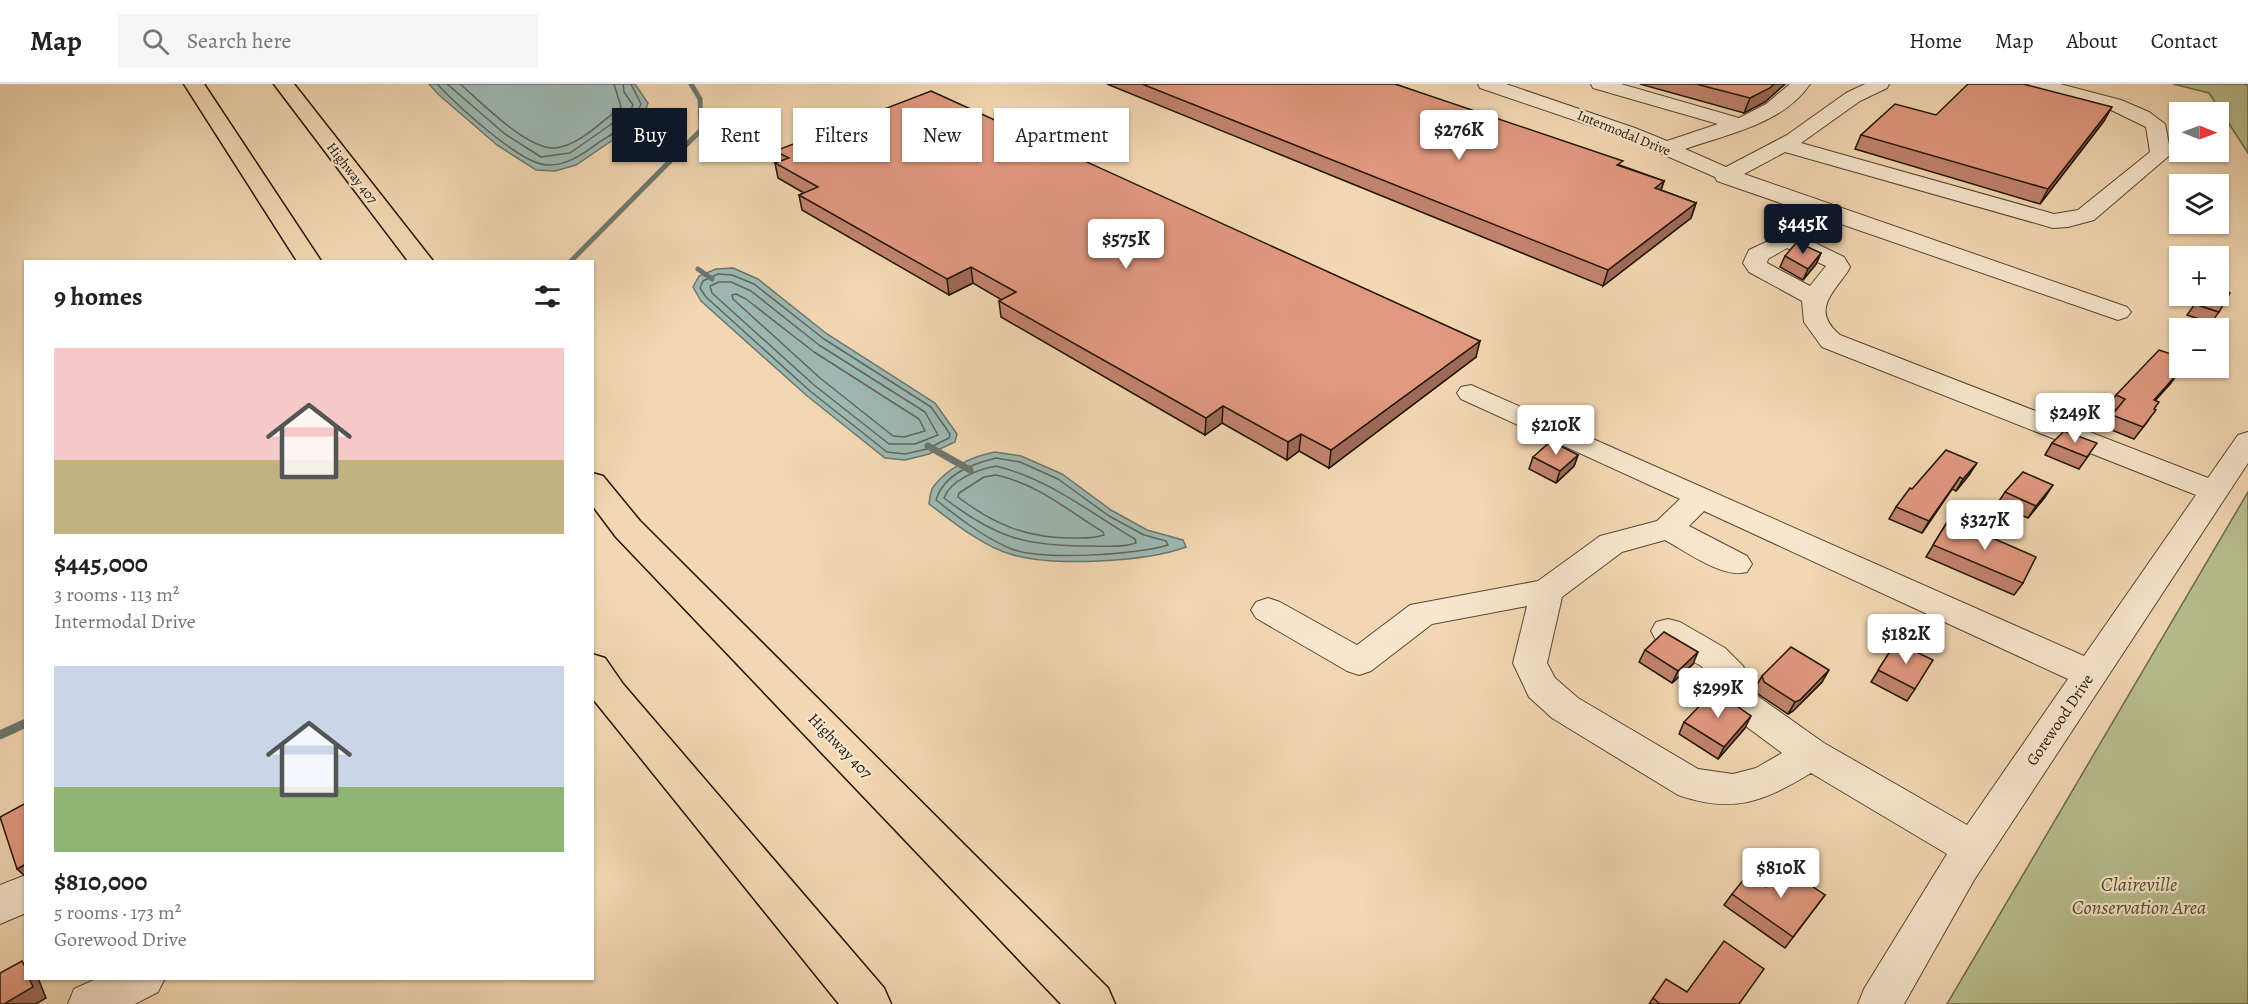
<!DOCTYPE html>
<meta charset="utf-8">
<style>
:root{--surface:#fff;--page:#f6f6f6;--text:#222;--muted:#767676;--line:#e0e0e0;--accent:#111827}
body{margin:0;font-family:Alegreya,serif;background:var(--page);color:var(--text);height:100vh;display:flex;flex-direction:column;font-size:22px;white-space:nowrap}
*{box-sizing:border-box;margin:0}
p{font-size:20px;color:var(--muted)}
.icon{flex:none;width:33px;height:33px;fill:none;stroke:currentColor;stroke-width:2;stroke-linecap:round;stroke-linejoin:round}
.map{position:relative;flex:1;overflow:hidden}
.panel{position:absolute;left:24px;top:176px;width:570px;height:720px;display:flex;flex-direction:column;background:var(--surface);border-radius:0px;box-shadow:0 2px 4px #0004}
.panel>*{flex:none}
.top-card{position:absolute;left:612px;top:24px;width:570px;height:54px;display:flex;gap:12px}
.needle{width:39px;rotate:91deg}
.controls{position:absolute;left:2169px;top:18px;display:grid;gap:12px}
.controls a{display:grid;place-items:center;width:60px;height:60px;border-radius:0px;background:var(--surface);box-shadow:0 2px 4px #0004;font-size:30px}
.price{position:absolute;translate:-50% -51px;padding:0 14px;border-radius:6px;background:#fff;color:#222;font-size:20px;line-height:39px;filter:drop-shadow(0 2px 3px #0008)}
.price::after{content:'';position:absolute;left:50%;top:36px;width:18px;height:14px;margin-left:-9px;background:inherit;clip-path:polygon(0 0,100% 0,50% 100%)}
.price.selected{background:var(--accent);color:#fff}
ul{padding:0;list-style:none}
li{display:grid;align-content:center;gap:12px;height:318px;padding:0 30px}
li span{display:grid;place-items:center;height:186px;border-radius:0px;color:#555}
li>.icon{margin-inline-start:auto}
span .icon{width:108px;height:108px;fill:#fffc;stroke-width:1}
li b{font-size:26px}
h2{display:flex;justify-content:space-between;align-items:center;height:72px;padding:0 30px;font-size:26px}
.chip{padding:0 21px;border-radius:0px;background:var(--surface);box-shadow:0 2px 4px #0004;font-size:21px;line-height:54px}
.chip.selected{background:var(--accent);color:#fff}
header{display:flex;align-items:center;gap:36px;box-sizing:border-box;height:84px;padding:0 30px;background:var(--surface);border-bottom:2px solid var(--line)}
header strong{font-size:28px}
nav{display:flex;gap:33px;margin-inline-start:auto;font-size:21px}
.search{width:420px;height:54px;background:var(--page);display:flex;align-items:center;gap:15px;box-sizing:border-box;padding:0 21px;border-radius:0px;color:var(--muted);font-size:22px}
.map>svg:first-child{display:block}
</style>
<header>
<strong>Map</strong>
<div class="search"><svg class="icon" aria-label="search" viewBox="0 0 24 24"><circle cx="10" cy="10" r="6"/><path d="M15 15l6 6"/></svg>Search here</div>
<nav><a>Home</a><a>Map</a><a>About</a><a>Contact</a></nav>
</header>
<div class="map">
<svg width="2248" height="920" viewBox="0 0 2248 920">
<rect width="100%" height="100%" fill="#f2d7b2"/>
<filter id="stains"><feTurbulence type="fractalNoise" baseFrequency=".00333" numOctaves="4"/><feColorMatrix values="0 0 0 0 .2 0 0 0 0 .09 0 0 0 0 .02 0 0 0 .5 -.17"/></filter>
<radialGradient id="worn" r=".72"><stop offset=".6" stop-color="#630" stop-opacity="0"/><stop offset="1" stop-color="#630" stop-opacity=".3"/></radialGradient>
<!-- green -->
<g fill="#b8bf8e" stroke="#6d6a4a" stroke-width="1.5">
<polygon points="2173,0 2248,0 2248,69 2209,9"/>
<polygon points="2248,408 2248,920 1947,920"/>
</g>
<!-- water -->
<g fill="#9db8b3" stroke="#6c776e" stroke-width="1.5">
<polygon points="429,0 635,0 648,19 642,36 576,81 555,87 536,86 497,61 439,11"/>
<polygon points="733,184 758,195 827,250 935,319 957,350 955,358 929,370 905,376 885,374 806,311 701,217 693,203 699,192 716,185"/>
<path d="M 995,368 L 1021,372 L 1062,390 L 1111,426 L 1147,446 L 1183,456 L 1186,463 C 1146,478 1051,483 1010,470 C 982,462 952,437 929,420 C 930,414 930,406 934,402 C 948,383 974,372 995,368 Z"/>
</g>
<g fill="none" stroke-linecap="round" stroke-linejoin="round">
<!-- shore -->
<g stroke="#60665c" stroke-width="1.5">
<path d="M 437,0 C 457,21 520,80 547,81 C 568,82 586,68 601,57 C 617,47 634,38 641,20 L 631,0"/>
<polyline points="447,0 505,50 541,73 570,69 630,27 633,21 624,8 623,0"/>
<path d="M 460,0 C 480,17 527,66 555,64 C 579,62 602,37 621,23 L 614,0"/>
<polygon points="718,190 732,191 754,200 824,255 931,323 950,350 949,354 927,365 905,370 887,368 810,307 706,213 700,204 703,197"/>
<polygon points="719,198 731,198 751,207 819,261 925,328 938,351 915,360 889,360 814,301 712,209 710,202"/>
<polygon points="736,210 746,215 814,268 919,335 925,347 904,353 893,352 820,294 733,215 732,211"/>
<path d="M 996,374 L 1020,378 L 1058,395 L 1109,432 L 1144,451 L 1166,457 L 1168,461 C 1137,471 1038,477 1009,464 C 982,452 959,434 936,416 C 944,390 972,380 996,374 Z"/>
<path d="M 996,382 C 1049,395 1089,428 1135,455 L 1136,459 C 1121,464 1105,462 1090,462 C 1025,462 996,454 944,414 C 950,396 979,385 996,382 Z"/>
<path d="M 996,391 C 1038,400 1067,426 1103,448 L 1104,451 C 1093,455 1082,454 1071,454 C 1027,454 993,440 958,413 L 959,409 L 984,393 Z"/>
</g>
<!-- stream-far2 -->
<g stroke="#6c776e" stroke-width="5">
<polyline points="571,177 701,46 700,15 691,0"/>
<polyline points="698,185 712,195"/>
</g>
<!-- stream-far1 -->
<polyline stroke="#6c776e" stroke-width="7" points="928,362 970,386"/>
<!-- stream -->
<polyline stroke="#6c776e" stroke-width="9" points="0,651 26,639"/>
<!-- minor casing -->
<g stroke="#564631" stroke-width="2">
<g id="minor">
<path d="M 1478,0 L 1506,0 L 1635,44 L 1667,57 L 1718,40 L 1593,4 L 1591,0 L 1621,0 L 1739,34 L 1766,20 L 1790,0 L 1810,0 C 1783,40 1728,50 1685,65 L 1726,83 L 1787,51 L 1846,9 L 1865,0 L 1889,0 L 1887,4 L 1860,17 L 1801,59 L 2054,130 L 2078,126 L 2150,68 L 2146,43 L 2107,24 L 2031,4 L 2029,0 L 2060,0 L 2121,16 L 2149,28 L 2165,40 L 2171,70 L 2094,136 L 2068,143 L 2053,144 L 1785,68 L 1744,90 L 2127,223 L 2131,228 L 2127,233 L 2118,236 L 1717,97 L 1715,93 L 1621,52 L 1480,4 Z"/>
<path d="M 1783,150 L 1805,154 L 1844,173 L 1850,183 L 1848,187 C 1832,210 1811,227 1840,251 L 2208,394 L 2238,351 L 2248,348 L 2248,379 L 1974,796 L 1904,920 L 1858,920 L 1864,905 L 1947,770 L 1811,689 C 1763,718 1733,730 1678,711 L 1552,634 L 1529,613 L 1513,579 L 1527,522 L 1432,540 L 1371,587 L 1359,591 L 1347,587 L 1256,534 L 1251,526 L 1256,518 L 1268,514 L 1280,518 L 1357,561 L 1410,521 L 1538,497 L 1600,452 L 1657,437 L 1680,415 L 1461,315 L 1457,309 L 1461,303 L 1471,301 L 2084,572 L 2196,411 L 1822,263 L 1804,238 L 1802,217 L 1749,188 L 1743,179 L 1749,166 ZM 1787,164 L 1826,182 L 1810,202 L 1767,179 L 1768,175 ZM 1704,427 L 2068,595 L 1967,741 L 1824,659 L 1756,611 L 1743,582 L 1725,564 L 1680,538 L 1668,535 L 1656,538 L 1651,547 L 1656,556 L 1701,582 L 1716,597 L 1728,629 L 1782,669 L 1756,684 L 1733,690 L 1698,685 L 1578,614 L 1555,594 L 1547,579 L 1562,513 L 1622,468 L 1665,456 C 1687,468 1723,495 1747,488 L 1752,480 L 1747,472 L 1689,442 Z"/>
<polygon points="26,791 26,829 0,840 0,801"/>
<polygon points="98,894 165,894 158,908 135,920 68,920 74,905"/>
</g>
</g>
<!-- highway casing -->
<g stroke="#221506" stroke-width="3">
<g id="highway">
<polygon points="184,0 204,0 321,177 297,177"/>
<polygon points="274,0 294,0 433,177 408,177"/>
<polygon points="592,389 603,392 640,437 1108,904 1115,920 1061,920 616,453 592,421"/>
<polygon points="592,570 605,574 623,600 884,904 891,920 839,920 597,620 592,614"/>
</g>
</g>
<!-- path -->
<polyline stroke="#221506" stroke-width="2" stroke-dasharray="1 2" stroke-linecap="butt" points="2245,0 2248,1"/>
<!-- minor -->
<use href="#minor" fill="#f7e5cd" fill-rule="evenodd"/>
<!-- highway -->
<use href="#highway" fill="#f2d7b2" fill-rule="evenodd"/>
</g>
<!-- wall -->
<g fill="#c1836d" stroke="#221506" stroke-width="1.5">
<polygon points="1107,0 1395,0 1664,97 1661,106 1696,119 1691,134 1603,202"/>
<polygon points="1640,0 1785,0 1765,18 1744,29"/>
<polygon points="1936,31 2104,37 2040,120 1855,65 1861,51"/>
<polygon points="775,67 1476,273 1329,384 1299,367 1287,376 1222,339 1205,351 1001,233 999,217 1002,216 973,199 949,211 802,126 799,111 804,109 778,94 775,79 778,78"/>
<polygon points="1821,169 1816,180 1803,196 1780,183 1785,172"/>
<polygon points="2195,220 2219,228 2211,239 2187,231"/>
<polygon points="2173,287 2178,289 2170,300 2155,316 2154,325 2148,337 2134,355 2104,343 2116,326 2109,322 2116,311"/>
<polygon points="2052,359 2089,371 2079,385 2045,371"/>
<polygon points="1578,371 1574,382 1556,399 1529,385 1533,373"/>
<polygon points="1969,391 1956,407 1952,405 1922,449 1889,435 1896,423 1912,405"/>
<polygon points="2005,408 2045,413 2028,434 1997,420"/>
<polygon points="1949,435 2023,499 2014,511 1926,473"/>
<polygon points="1896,558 1915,605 1907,617 1871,598"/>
<polygon points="1645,566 1693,580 1672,599 1639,578"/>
<polygon points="1762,592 1822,598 1793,627 1788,630 1758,610 1755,604"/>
<polygon points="1684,638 1745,644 1718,675 1679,650"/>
<polygon points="1766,803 1825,811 1785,864 1724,821 1732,810"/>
<polygon points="1687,908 1739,920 1649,920 1653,914"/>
</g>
<!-- shaded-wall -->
<g fill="#9d6a59" stroke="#221506" stroke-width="1.5">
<polygon points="1774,0 1785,0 1765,18 1744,29 1750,14"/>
<polygon points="2112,23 2104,37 2040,120 2048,105"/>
<polygon points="1664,97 1659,112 1655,104"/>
<polygon points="1696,119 1691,134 1603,202 1608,186"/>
<polygon points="1821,169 1816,180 1803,196 1808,185"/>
<polygon points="971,183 973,199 949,211 947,195"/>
<polygon points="1480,257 1476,273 1329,384 1331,366"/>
<polygon points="2178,289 2170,300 2146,327 2154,316"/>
<polygon points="1223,322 1222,339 1205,351 1206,334"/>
<polygon points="1301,350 1299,367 1287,376 1288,358"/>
<polygon points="1578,371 1574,382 1556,399 1560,387"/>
<polygon points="1977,379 1969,391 1956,407 1963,395"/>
<polygon points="1960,393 1952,405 1922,449 1929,437"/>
<polygon points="2053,401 2045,413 2028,434 2036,422"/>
<polygon points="1698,568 1693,580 1672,599 1678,587"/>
<polygon points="1829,586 1822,598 1793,627 1788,630 1795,618"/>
<polygon points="1751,632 1745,644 1718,675 1724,663"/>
<polygon points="26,780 26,793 17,785"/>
<polygon points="29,894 38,894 46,914 36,920 4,920"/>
</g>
<!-- building -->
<g fill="#e0987f" stroke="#221506" stroke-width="1.5">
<polygon points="1142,0 1395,0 1623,77 1617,81 1664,97 1655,104 1696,119 1608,186"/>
<polygon points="1696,0 1774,0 1770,4 1750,14"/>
<polygon points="1968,0 2023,0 2112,23 2048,105 1861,51 1895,20 1936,31"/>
<polygon points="931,7 1480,257 1331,366 1301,350 1288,358 1223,322 1206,334 999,217 1016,208 971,183 947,195 799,111 818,103 775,79 789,74 775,67"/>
<polygon points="1797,158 1821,169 1808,185 1785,172"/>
<polygon points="2218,205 2230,209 2219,228 2195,220 2201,212 2218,212"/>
<polygon points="2159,266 2180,273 2180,277 2171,286 2178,289 2154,316 2159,318 2154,325 2156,326 2143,343 2112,331 2125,315 2116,311"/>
<polygon points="2064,347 2097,359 2087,373 2052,359"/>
<polygon points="1551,357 1578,371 1560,387 1533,373"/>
<polygon points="1946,366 1977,379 1963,395 1960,393 1929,437 1896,423 1910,404 1912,405"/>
<polygon points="2023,388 2053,401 2036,422 2005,408"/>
<polygon points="1949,435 2036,473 2023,499 1933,461"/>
<polygon points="1664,548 1698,568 1678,587 1645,566"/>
<polygon points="1896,558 1933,576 1915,605 1878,586"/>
<polygon points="1791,563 1829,586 1800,616 1795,618 1764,598 1762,592"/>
<polygon points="1712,609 1718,613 1721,611 1751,632 1724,663 1684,638"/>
<polygon points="26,719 26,780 17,785 0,733"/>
<polygon points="1782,782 1825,811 1793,853 1732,810 1748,790 1766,803"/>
<polygon points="1724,857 1764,885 1739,920 1660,920 1653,914 1666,895 1687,908"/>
<polygon points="22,877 26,885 26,894 29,894 33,903 4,920 0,920 0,889"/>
</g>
<g text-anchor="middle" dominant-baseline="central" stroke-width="4.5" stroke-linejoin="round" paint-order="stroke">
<!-- far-street labels -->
<g font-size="14" fill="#221506" stroke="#f7e5cd">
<text transform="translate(1624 49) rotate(22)">Intermodal Drive</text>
<text transform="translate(352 89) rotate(52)">Highway 407</text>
</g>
<!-- street labels -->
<g font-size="16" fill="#221506" stroke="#f7e5cd">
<text transform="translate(2060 636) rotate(-56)">Gorewood Drive</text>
<text transform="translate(840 662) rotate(46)">Highway 407</text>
</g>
<!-- near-park labels -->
<g font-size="20" font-style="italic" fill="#565036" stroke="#f7e5cd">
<text x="2139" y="800">Claireville<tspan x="2139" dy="23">Conservation Area</tspan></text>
</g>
</g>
<rect width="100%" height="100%" filter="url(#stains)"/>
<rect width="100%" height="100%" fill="url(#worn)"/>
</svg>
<div class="controls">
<a><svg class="needle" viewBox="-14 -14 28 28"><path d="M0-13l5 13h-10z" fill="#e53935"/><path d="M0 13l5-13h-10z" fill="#767676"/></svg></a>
<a><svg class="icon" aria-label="layers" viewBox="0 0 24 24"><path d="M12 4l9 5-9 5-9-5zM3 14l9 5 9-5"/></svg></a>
<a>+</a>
<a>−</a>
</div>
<b class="price" style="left:1459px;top:77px">$276K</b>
<b class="price selected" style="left:1803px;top:171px">$445K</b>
<b class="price" style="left:1126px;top:186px">$575K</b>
<b class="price" style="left:2075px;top:360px">$249K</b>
<b class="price" style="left:1556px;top:372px">$210K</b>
<b class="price" style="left:1985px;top:467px">$327K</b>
<b class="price" style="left:1906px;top:581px">$182K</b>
<b class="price" style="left:1718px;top:635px">$299K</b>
<b class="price" style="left:1781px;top:815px">$810K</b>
<div class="top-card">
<a class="chip selected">Buy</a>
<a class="chip">Rent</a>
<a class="chip">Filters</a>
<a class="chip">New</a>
<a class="chip">Apartment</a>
</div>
<section class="panel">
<h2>9 homes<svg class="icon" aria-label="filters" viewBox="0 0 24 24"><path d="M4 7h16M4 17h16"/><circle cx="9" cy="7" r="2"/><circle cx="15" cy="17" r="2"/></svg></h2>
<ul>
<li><span style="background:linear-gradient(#f6c9c9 60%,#c2b280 0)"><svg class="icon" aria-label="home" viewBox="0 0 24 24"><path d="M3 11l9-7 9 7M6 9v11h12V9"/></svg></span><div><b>$445,000</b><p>3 rooms · 113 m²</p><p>Intermodal Drive</p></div></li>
<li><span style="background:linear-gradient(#c9d6e8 65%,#8fb573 0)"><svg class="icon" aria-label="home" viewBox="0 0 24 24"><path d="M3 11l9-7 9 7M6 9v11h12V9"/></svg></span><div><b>$810,000</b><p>5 rooms · 173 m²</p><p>Gorewood Drive</p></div></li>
</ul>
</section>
</div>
